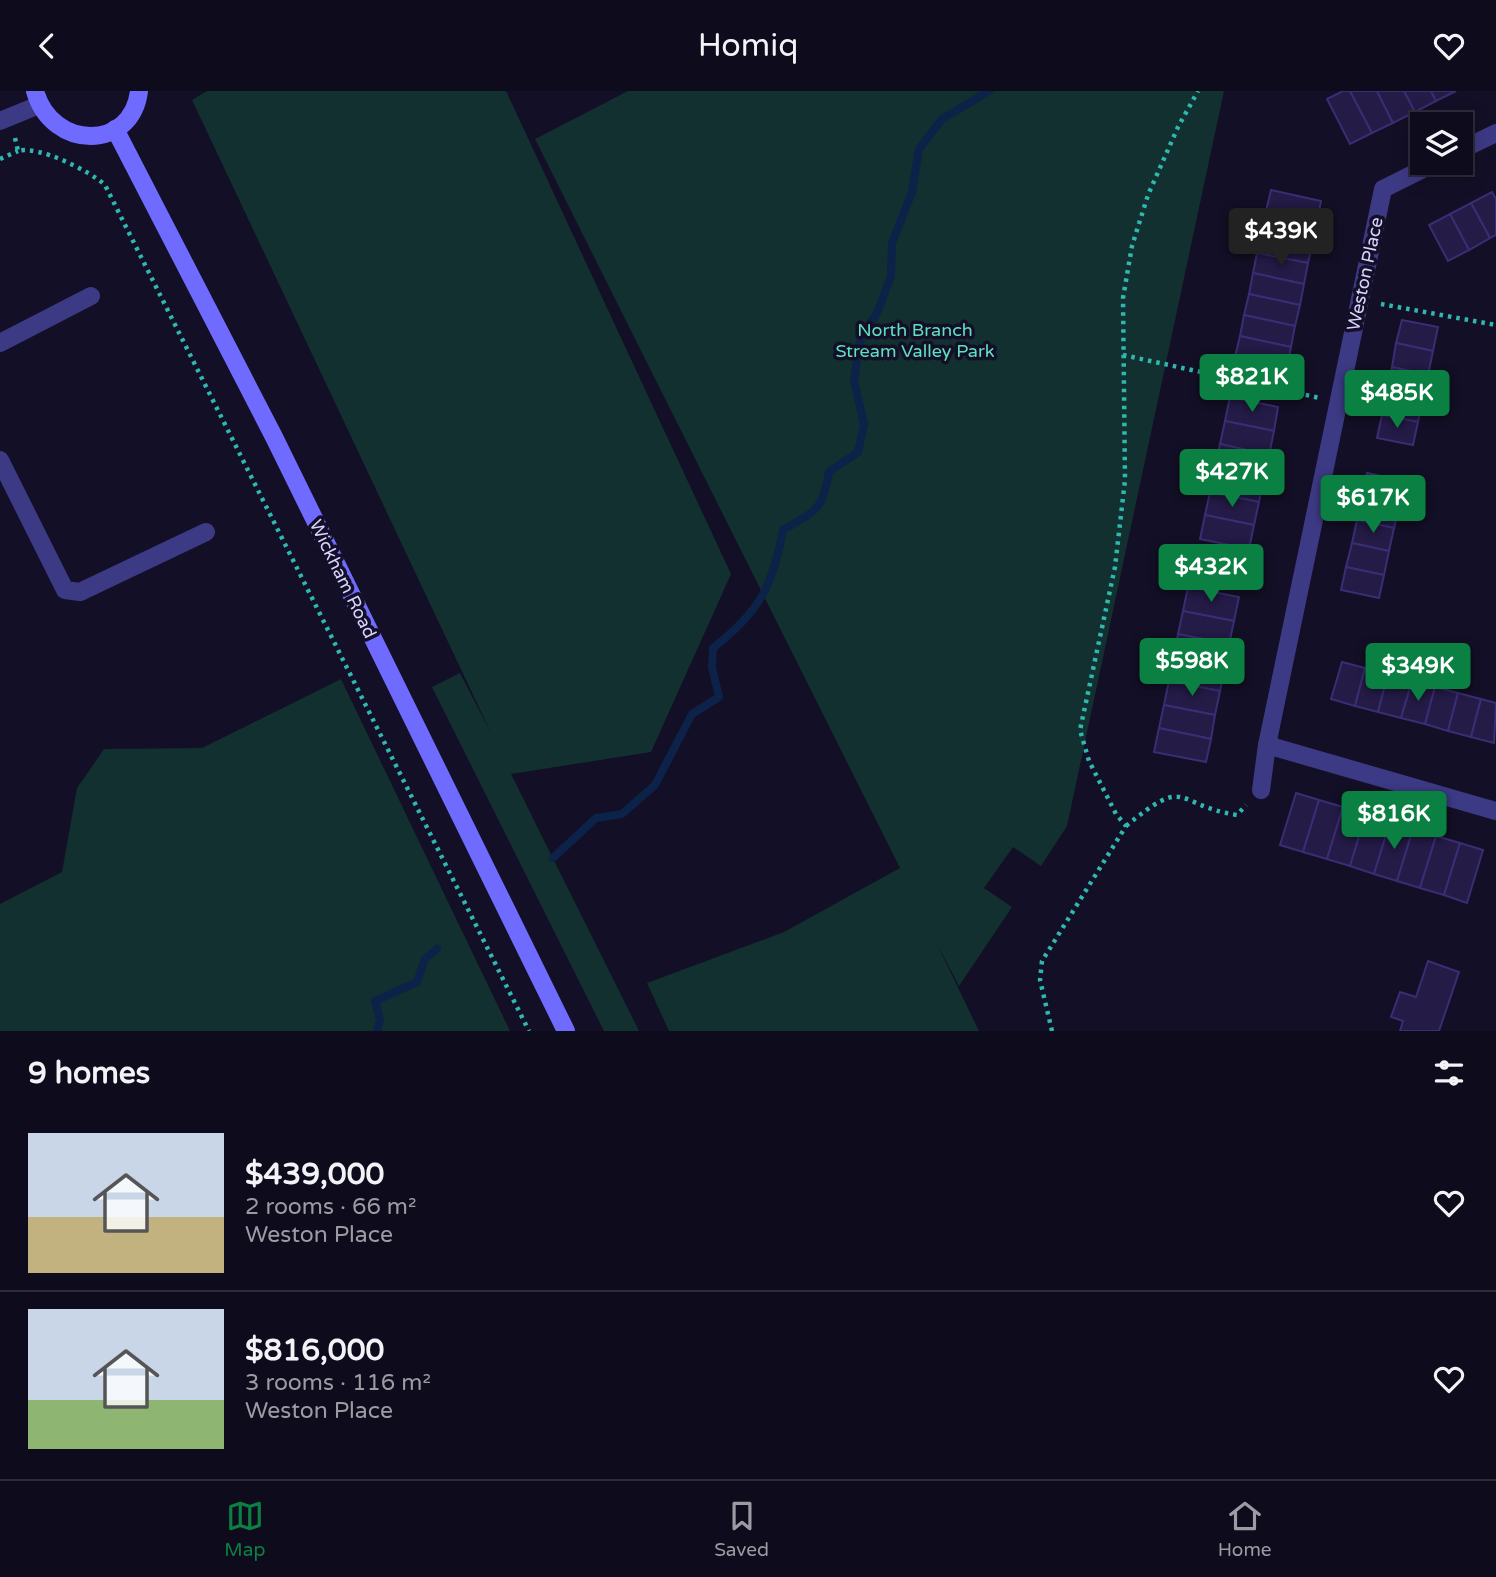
<!DOCTYPE html>
<meta charset="utf-8">
<style>
:root{--surface:#0e0b1c;--page:#1c1929;--text:#f1f3f6;--muted:#9b9ba3;--line:#2e2b3b;--accent:#0b8043}
body{margin:0;font-family:"Varela Round",sans-serif;background:var(--page);color:var(--text);height:100vh;display:flex;flex-direction:column;font-size:26px;white-space:nowrap}
*{box-sizing:border-box;margin:0}
p{font-size:23px;color:var(--muted)}
.icon{flex:none;width:38px;height:38px;fill:none;stroke:currentColor;stroke-width:2;stroke-linecap:round;stroke-linejoin:round}
.map{position:relative;height:940px;overflow:hidden}
.side{display:flex;flex-direction:column;background:var(--surface);flex:1}
.side>*{flex:none}
.tools{position:absolute;left:1410px;top:21px;display:grid;gap:14px}
.tools a{display:grid;place-items:center;width:63px;height:63px;border-radius:0px;background:var(--surface);box-shadow:0 4px 18px #0003,0 0 0 2px var(--line);font-size:35px}
.price{position:absolute;translate:-50% -60px;padding:0 16px;border-radius:7px;background:var(--accent);color:#fff;font-size:23px;line-height:46px;filter:drop-shadow(0 2px 4px #0008)}
.price::after{content:'';position:absolute;left:50%;top:42px;width:21px;height:16px;margin-left:-10px;background:inherit;clip-path:polygon(0 0,100% 0,50% 100%)}
.price.current{background:#222;color:#fff}
ul{padding:0;list-style:none}
li{display:flex;align-items:center;gap:21px;height:175px;padding:0 28px}
li+li{border-top:2px solid var(--line)}
li span{display:grid;place-items:center;flex:none;width:196px;height:140px;border-radius:0px;color:#555}
li>.icon{margin-inline-start:auto}
span .icon{width:84px;height:84px;fill:#fffc;stroke-width:1}
li b{font-size:30px}
h2{display:flex;justify-content:space-between;align-items:center;height:84px;padding:0 28px;font-size:30px}
header{display:flex;justify-content:space-between;align-items:center;height:91px;padding:0 28px;background:var(--surface);font-size:32px;font-weight:600}
.tabs{display:flex;justify-content:space-around;align-items:center;height:98px;border-top:2px solid var(--line);background:var(--surface);font-size:19px;color:var(--muted)}
.tabs a{display:grid;justify-items:center;gap:4px}
.tabs .current{color:var(--accent)}
.map>svg:first-child{display:block}
</style>
<header><svg class="icon" aria-label="back" viewBox="0 0 24 24"><path d="M15 5l-7 7 7 7"/></svg>Homiq<svg class="icon" aria-label="heart" viewBox="0 0 24 24"><path d="M12 20l-8-8c-3-5 5-10 8-4 3-6 11-1 8 4z"/></svg></header>
<div class="map">
<svg width="1496" height="940" viewBox="0 0 1496 940">
<rect width="100%" height="100%" fill="#130f26"/>
<!-- green -->
<g fill="#12302f">
<polygon points="207,0 506,0 731,483 651,661 511,683 639,940 604,940 432,596 460,582 492,644 192,9"/>
<polygon points="628,0 1224,0 1067,735 1041,775 1013,756 984,797 1012,816 959,895 936,851 979,940 669,940 647,892 784,841 900,777 535,48"/>
<polygon points="341,588 510,940 0,940 0,813 62,781 77,697 104,658 202,657"/>
</g>
<g fill="none" stroke-linecap="round" stroke-linejoin="round">
<!-- stream -->
<g stroke="#0c2248" stroke-width="8">
<path d="M 553,767 L 596,727 L 622,723 L 655,694 L 692,623 L 719,606 L 712,576 L 713,557 C 758,522 773,496 783,439 C 817,419 822,420 829,381 L 858,361 L 864,334 L 854,289 L 860,250 L 877,222 L 891,185 L 892,152 L 912,101 L 919,58 L 942,28 L 989,0"/>
<polyline points="377,940 380,929 375,910 417,891 425,868 437,858"/>
</g>
</g>
<!-- building -->
<g fill="#241b47" stroke="#3b2d73" stroke-width="2">
<polygon points="1343,0 1350,0 1372,42 1350,53 1327,8"/>
<polygon points="1350,0 1377,0 1393,32 1372,42"/>
<polygon points="1377,0 1404,0 1415,21 1393,32"/>
<polygon points="1404,0 1431,0 1436,10 1415,21"/>
<polygon points="1431,0 1456,0 1436,10"/>
<polygon points="1271,99 1321,110 1317,131 1266,120"/>
<polygon points="1492,101 1496,108 1496,144 1490,147 1471,112"/>
<polygon points="1471,112 1490,147 1469,159 1450,123"/>
<polygon points="1266,120 1317,131 1313,152 1262,141"/>
<polygon points="1450,123 1469,159 1448,170 1429,134"/>
<polygon points="1262,141 1313,152 1308,172 1257,162"/>
<polygon points="1257,162 1308,172 1304,193 1253,182"/>
<polygon points="1253,182 1304,193 1300,214 1249,203"/>
<polygon points="1249,203 1300,214 1295,235 1244,224"/>
<polygon points="1244,224 1295,235 1291,256 1240,245"/>
<polygon points="1402,229 1438,236 1433,260 1396,252"/>
<polygon points="1240,245 1291,256 1287,276 1235,266"/>
<polygon points="1396,252 1433,260 1428,284 1392,276"/>
<polygon points="1392,276 1428,284 1423,307 1387,300"/>
<polygon points="1387,300 1423,307 1418,331 1382,324"/>
<polygon points="1230,306 1278,316 1274,340 1225,330"/>
<polygon points="1382,324 1418,331 1413,354 1377,347"/>
<polygon points="1225,330 1274,340 1269,364 1220,353"/>
<polygon points="1220,353 1269,364 1264,387 1215,377"/>
<polygon points="1215,377 1264,387 1259,411 1210,401"/>
<polygon points="1367,382 1405,390 1400,413 1362,405"/>
<polygon points="1210,401 1259,411 1254,434 1205,424"/>
<polygon points="1362,405 1400,413 1394,437 1357,429"/>
<polygon points="1205,424 1254,434 1249,458 1200,448"/>
<polygon points="1357,429 1394,437 1389,460 1352,452"/>
<polygon points="1352,452 1389,460 1384,484 1346,476"/>
<polygon points="1346,476 1384,484 1379,507 1341,499"/>
<polygon points="1188,496 1239,506 1234,530 1183,520"/>
<polygon points="1183,520 1234,530 1229,553 1178,543"/>
<polygon points="1178,543 1229,553 1225,577 1174,567"/>
<polygon points="1174,567 1225,577 1220,600 1169,590"/>
<polygon points="1342,571 1365,577 1355,615 1331,608"/>
<polygon points="1365,577 1388,583 1378,621 1355,615"/>
<polygon points="1388,583 1412,590 1401,627 1378,621"/>
<polygon points="1169,590 1220,600 1215,624 1164,614"/>
<polygon points="1412,590 1435,596 1425,633 1401,627"/>
<polygon points="1435,596 1458,602 1448,640 1425,633"/>
<polygon points="1458,602 1481,608 1471,646 1448,640"/>
<polygon points="1481,608 1496,612 1494,652 1471,646"/>
<polygon points="1164,614 1215,624 1211,648 1159,637"/>
<polygon points="1159,637 1211,648 1206,671 1154,661"/>
<polygon points="1296,702 1319,709 1303,761 1280,754"/>
<polygon points="1319,709 1343,716 1327,768 1303,761"/>
<polygon points="1343,716 1366,723 1350,775 1327,768"/>
<polygon points="1366,723 1390,731 1374,783 1350,775"/>
<polygon points="1390,731 1413,738 1397,790 1374,783"/>
<polygon points="1413,738 1436,745 1420,797 1397,790"/>
<polygon points="1436,745 1460,752 1444,804 1420,797"/>
<polygon points="1460,752 1483,759 1467,812 1444,804"/>
<polygon points="1428,870 1459,881 1439,940 1400,940 1403,930 1391,926 1400,901 1416,906"/>
</g>
<g fill="none" stroke-linecap="round" stroke-linejoin="round">
<!-- path -->
<g stroke="#2fb8b0" stroke-width="4.5" stroke-dasharray="3.5 5" stroke-linecap="butt">
<path d="M 15,47 L 18,60 C 38,54 90,80 105,94 L 529,940"/>
<polyline points="0,68 18,60"/>
<polyline points="1381,213 1496,234"/>
<polyline points="1123,264 1320,307"/>
<path d="M 1126,735 C 1189,683 1173,714 1237,724 L 1246,714"/>
<polyline points="1052,940 1040,889 1042,870 1126,735 1116,723 1089,670 1080,639 1115,476 1125,389 1123,207 1132,155 1148,104 1178,36 1198,0"/>
</g>
<!-- street -->
<g stroke="#3d3a85" stroke-width="18">
<polyline points="0,30 39,14"/>
<polyline points="1461,59 1496,42"/>
<polyline points="0,252 91,205"/>
<polyline points="0,369 65,499 80,501 206,441"/>
<polyline points="1267,654 1496,720"/>
<polyline points="1261,699 1267,654 1383,98 1435,72"/>
</g>
<!-- secondary -->
<g stroke="#6f6bff" stroke-width="18">
<path d="M 35,0 C 52,60 132,60 139,0"/>
<polyline points="115,38 274,346 566,940"/>
</g>
</g>
<g text-anchor="middle" dominant-baseline="central" stroke-width="7" stroke-linejoin="round" paint-order="stroke">
<!-- street labels -->
<g font-size="18" fill="#d9d4ff" stroke="#130f26">
<text transform="translate(1365 183) rotate(-78)">Weston Place</text>
<text transform="translate(343 488) rotate(64)">Wickham Road</text>
</g>
<!-- park labels -->
<g font-size="18" fill="#5fe0c0" stroke="#130f26">
<text x="915" y="239">North Branch<tspan x="915" dy="21">Stream Valley Park</tspan></text>
</g>
</g>
</svg>
<div class="tools">
<a><svg class="icon" aria-label="layers" viewBox="0 0 24 24"><path d="M12 4l9 5-9 5-9-5zM3 14l9 5 9-5"/></svg></a>
</div>
<b class="price current" style="left:1281px;top:177px">$439K</b>
<b class="price" style="left:1252px;top:323px">$821K</b>
<b class="price" style="left:1397px;top:339px">$485K</b>
<b class="price" style="left:1232px;top:418px">$427K</b>
<b class="price" style="left:1373px;top:444px">$617K</b>
<b class="price" style="left:1211px;top:513px">$432K</b>
<b class="price" style="left:1192px;top:607px">$598K</b>
<b class="price" style="left:1418px;top:612px">$349K</b>
<b class="price" style="left:1394px;top:760px">$816K</b>
</div>
<section class="side">
<h2>9 homes<svg class="icon" aria-label="filters" viewBox="0 0 24 24"><path d="M4 7h16M4 17h16"/><circle cx="9" cy="7" r="2"/><circle cx="15" cy="17" r="2"/></svg></h2>
<ul>
<li><span style="background:linear-gradient(#c9d6e8 60%,#c2b280 0)"><svg class="icon" aria-label="home" viewBox="0 0 24 24"><path d="M3 11l9-7 9 7M6 9v11h12V9"/></svg></span><div><b>$439,000</b><p>2 rooms · 66 m²</p><p>Weston Place</p></div><svg class="icon" aria-label="heart" viewBox="0 0 24 24"><path d="M12 20l-8-8c-3-5 5-10 8-4 3-6 11-1 8 4z"/></svg></li>
<li><span style="background:linear-gradient(#c9d6e8 65%,#8fb573 0)"><svg class="icon" aria-label="home" viewBox="0 0 24 24"><path d="M3 11l9-7 9 7M6 9v11h12V9"/></svg></span><div><b>$816,000</b><p>3 rooms · 116 m²</p><p>Weston Place</p></div><svg class="icon" aria-label="heart" viewBox="0 0 24 24"><path d="M12 20l-8-8c-3-5 5-10 8-4 3-6 11-1 8 4z"/></svg></li>
</ul>
</section>
<nav class="tabs">
<a class="current"><svg class="icon" aria-label="map" viewBox="0 0 24 24"><path d="M3 6l6-2 6 2 6-2v14l-6 2-6-2-6 2zM9 4v14M15 6v14"/></svg>Map</a>
<a><svg class="icon" aria-label="saved" viewBox="0 0 24 24"><path d="M7 4h10v16l-5-4-5 4z"/></svg>Saved</a>
<a><svg class="icon" aria-label="home" viewBox="0 0 24 24"><path d="M3 11l9-7 9 7M6 9v11h12V9"/></svg>Home</a>
</nav>
